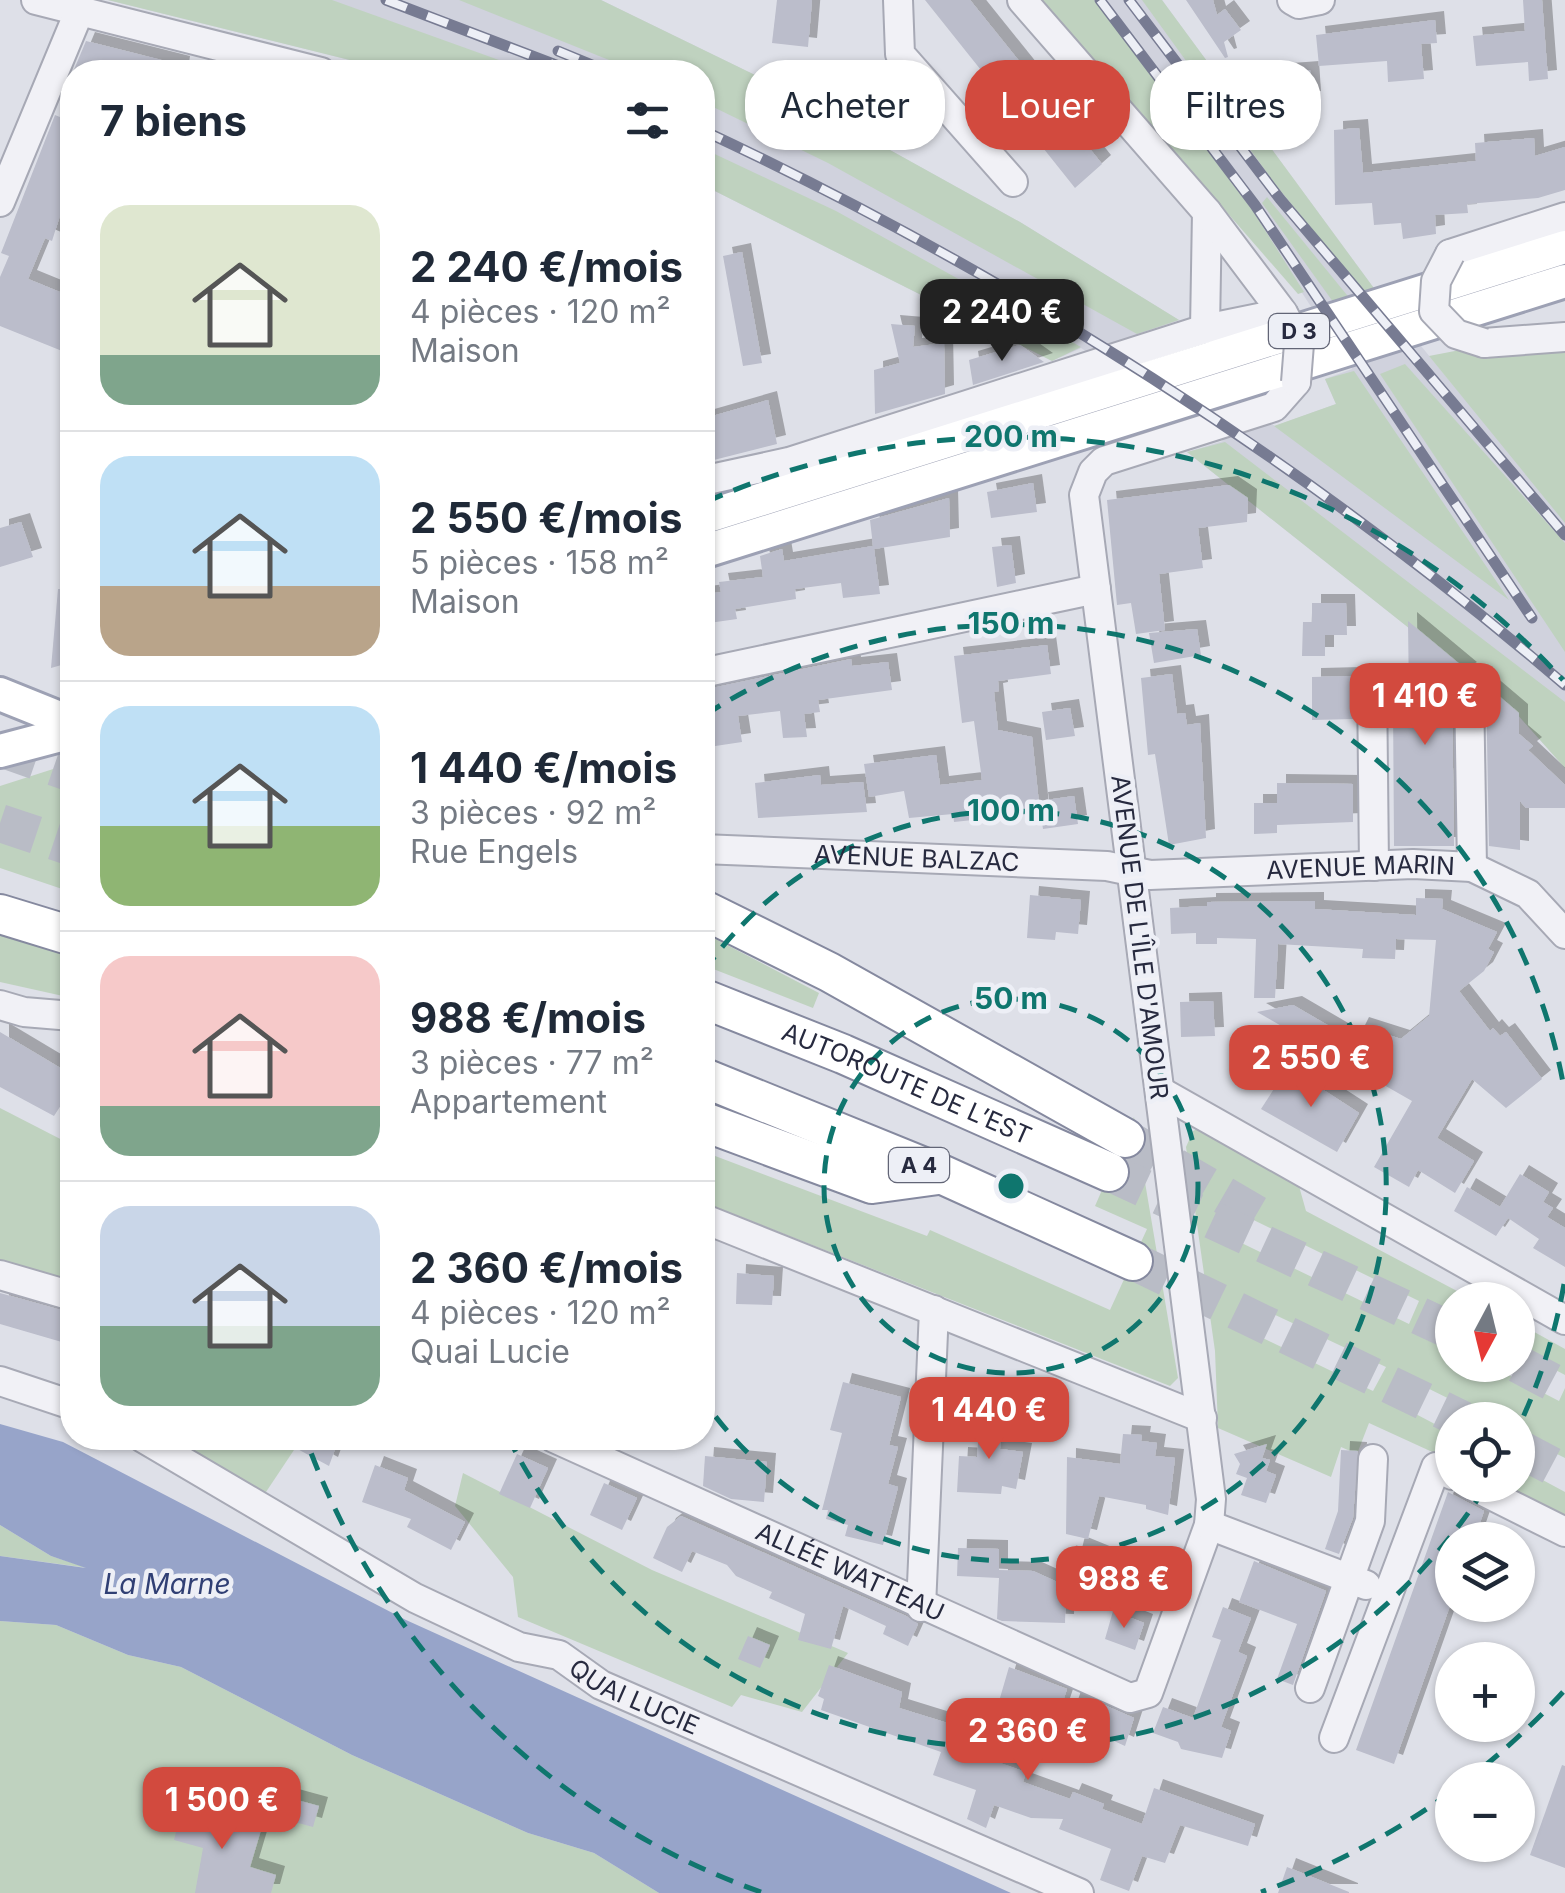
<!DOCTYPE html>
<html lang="fr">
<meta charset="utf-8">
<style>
:root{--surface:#fff;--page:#f6f6f7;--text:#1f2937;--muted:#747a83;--line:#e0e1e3;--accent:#d24a3e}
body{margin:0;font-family:Inter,sans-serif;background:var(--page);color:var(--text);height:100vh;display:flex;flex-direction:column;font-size:38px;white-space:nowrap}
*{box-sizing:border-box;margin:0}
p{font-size:32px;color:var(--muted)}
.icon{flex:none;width:55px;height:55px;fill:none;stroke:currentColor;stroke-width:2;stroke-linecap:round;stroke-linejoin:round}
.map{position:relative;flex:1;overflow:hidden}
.sheet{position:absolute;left:60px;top:60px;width:655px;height:1390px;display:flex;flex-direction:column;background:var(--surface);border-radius:40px;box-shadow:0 2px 8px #0004}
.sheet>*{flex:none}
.banner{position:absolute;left:745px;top:60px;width:670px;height:90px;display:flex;gap:20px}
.needle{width:65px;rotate:187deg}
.controls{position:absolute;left:1435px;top:1282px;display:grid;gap:20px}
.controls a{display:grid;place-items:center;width:100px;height:100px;border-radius:50%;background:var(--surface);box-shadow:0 2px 8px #0004;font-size:50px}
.price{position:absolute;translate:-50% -85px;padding:0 22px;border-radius:20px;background:var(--accent);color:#fff;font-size:32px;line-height:65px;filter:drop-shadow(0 2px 5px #0008)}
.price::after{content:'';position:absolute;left:50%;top:60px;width:30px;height:22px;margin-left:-15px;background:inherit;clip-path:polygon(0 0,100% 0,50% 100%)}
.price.selected{background:#222;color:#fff}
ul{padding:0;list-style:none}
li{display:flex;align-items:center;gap:30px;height:250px;padding:0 40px}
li+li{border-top:2px solid var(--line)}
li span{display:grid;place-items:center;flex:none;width:280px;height:200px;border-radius:30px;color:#555}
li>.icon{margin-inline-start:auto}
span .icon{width:120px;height:120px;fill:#fffc;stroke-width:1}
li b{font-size:42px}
h2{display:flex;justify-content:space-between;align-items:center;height:120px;padding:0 40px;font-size:42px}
.pill{padding:0 35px;border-radius:40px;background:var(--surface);box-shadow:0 2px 8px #0004;font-size:35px;line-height:90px}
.pill.selected{background:var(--accent);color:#fff}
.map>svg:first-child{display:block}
</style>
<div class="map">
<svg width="1565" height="1893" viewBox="0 0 1565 1893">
<defs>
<filter id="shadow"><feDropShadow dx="9" dy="-9" stdDeviation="0" flood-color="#0004"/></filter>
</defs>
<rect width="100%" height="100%" fill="#dee0e8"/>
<!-- built -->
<polygon fill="#d0d2dd" points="108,0 601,0 755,75 1020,222 1179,320 1138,334 1275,426 1336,404 1325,379 1352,369 1285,267 1044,0 1162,0 1376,291 1462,396 1565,502 1565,768 1516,713 1187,452 1223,441 1081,348 1052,361 703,185 702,72 398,72"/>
<!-- green -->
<g fill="#bfd2bf" fill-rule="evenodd">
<polygon points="108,0 332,0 532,72 398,72"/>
<polygon points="459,0 601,0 755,75 1020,222 1179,320 1137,334 828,163 703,102 702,72 639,72"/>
<polygon points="1042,0 1094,0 1253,211 1304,292 1298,294"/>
<polygon points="1142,0 1162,0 1376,291 1366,295 1275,184"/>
<polygon points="702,148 836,211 1081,347 1052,361 703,185"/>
<polygon points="1267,197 1351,300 1336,306 1262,203"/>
<polygon points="1460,350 1497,357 1565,352 1565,523 1429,356"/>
<polygon points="1405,364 1565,543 1565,652 1380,374"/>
<polygon points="1354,371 1509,600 1274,426 1336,404 1325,379"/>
<polygon points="1225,442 1565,702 1565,768 1516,713 1187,452"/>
<polygon points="72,763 72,908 67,906 71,892 0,868 0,786"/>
<polygon points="702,932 819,993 813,1008 703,965"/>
<polygon points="0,935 72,956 72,998 0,982"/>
<polygon points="0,1108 72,1145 72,1285 0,1264"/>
<polygon points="1134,1117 1178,1378 1170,1386 703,1202 702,1151 927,1236 930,1230 1110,1310 1147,1229 1095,1206"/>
<path d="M 1199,1128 L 1299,1186 L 1306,1211 L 1474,1300 L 1452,1300 L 1452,1317 L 1440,1311 L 1428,1333 L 1452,1346 L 1452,1365 L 1489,1365 L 1559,1401 L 1565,1388 L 1565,1458 L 1553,1452 L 1539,1478 L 1565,1492 L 1565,1517 L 1504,1485 L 1518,1485 L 1518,1467 L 1524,1470 L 1537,1443 L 1518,1433 L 1518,1420 L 1492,1420 L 1403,1376 L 1389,1400 L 1452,1433 L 1452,1461 L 1369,1423 L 1357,1454 L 1341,1447 L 1331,1477 L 1218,1428 L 1215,1351 L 1186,1147 L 1193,1131 ZM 1231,1209 L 1419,1301 L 1409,1324 L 1221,1233 ZM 1250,1303 L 1386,1367 L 1373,1391 L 1240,1327 Z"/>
<polygon points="1518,1323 1565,1349 1565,1375 1518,1350"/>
<polygon points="168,1438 302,1438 264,1495"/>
<polygon points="463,1473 652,1570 848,1653 802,1712 741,1695 732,1707 518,1617 513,1577 455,1506"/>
<polygon points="0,1525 51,1556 88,1568 0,1556"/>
<polygon points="0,1621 56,1625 128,1655 181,1667 352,1755 528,1833 594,1853 659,1893 0,1893"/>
</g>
<!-- water -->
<polygon fill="#97a4c9" points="0,1424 63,1442 406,1620 1011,1893 659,1893 594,1853 528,1833 352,1755 181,1667 128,1655 56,1625 0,1621 0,1556 86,1568 51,1556 0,1525"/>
<!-- building -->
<g fill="#bbbdcb" filter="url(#shadow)">
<polygon points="777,0 812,0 808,47 772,43"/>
<polygon points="925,0 970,0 1102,164 1075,188"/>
<polygon points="1186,0 1213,0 1217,15 1225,9 1241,30 1224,42 1228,57 1225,58"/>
<polygon points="1523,0 1542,0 1548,79 1529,81 1528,62 1476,66 1473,36 1525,31"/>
<polygon points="1435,20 1437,43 1421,44 1424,79 1388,82 1387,61 1319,66 1316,35"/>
<polygon points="86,41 181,65 180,72 73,72"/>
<polygon points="1310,70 1312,100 1272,103 1270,73"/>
<polygon points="55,115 72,122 72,177 52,241 45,238 28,279 72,297 72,355 0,326 0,277 9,256 1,253"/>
<polygon points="1359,128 1363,173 1476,161 1475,143 1534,138 1535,156 1565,147 1565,190 1538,198 1467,204 1468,213 1435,215 1436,234 1403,239 1401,223 1374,225 1372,203 1335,205 1334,130"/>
<polygon points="742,252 762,363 743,366 723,256"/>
<polygon points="891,324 915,326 913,347 944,343 945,394 875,414 874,370 900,363"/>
<polygon points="1020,345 1044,362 973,385 969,360"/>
<polygon points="768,400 777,444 702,463 702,419"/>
<polygon points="1033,483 1037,512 991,518 987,492"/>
<polygon points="1229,485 1248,498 1247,522 1198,528 1203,568 1159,574 1165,630 1136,634 1131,603 1117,605 1107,500"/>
<polygon points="949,498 950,537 874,549 880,594 843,598 841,583 795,589 796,599 735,609 737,619 702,624 702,595 721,592 719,582 763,577 760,556 782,549 784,561 873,546 870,520"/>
<polygon points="21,522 33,557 0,567 0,528"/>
<polygon points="1011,545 1016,583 997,587 992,547"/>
<polygon points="58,589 72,589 72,662 51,668"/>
<polygon points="1312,603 1346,603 1347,635 1325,635 1325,656 1302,656 1303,622 1312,622"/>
<polygon points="1408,621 1468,671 1454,679 1452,688 1454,846 1394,846 1393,701 1409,700"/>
<polygon points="1197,629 1201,655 1154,663 1149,633"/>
<polygon points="1047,645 1051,674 998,681 999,691 994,692 998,730 1032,737 1040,813 954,822 953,814 909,818 904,791 869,797 864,764 936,755 940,785 982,780 974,721 962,723 954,656"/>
<polygon points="851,659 852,666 888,662 892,690 818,700 820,712 804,714 807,737 783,738 780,711 738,716 742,742 702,748 702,690"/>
<polygon points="1172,674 1177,714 1185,713 1187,725 1200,723 1206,838 1169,845 1155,754 1148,755 1141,678"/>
<polygon points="1352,676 1353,719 1312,720 1312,677"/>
<polygon points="1486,685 1519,713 1519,734 1533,746 1528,750 1565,785 1565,808 1526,808 1520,801 1520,850 1489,846"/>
<polygon points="1070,708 1075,736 1046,740 1042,712"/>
<polygon points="820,775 821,785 863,782 867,812 758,818 755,783"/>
<polygon points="1277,783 1353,784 1353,822 1277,825 1277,833 1254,834 1254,803 1277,803"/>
<polygon points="1074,796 1078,824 1043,829 1039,801"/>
<polygon points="1030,895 1081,900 1078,934 1056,932 1055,940 1027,938"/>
<polygon points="1416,898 1443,899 1442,909 1497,932 1488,949 1494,952 1484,971 1459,991 1490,1031 1493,1028 1500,1036 1506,1032 1542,1079 1506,1108 1472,1079 1437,1138 1474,1161 1455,1193 1418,1170 1409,1187 1374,1167 1412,1101 1377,1081 1390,1059 1351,1044 1341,1060 1257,1012 1293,1005 1353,1040 1360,1026 1401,1039 1429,1016 1436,940 1396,939 1395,959 1362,958 1363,949 1278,944 1275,998 1254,998 1256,939 1217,938 1217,944 1196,944 1196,933 1171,934 1170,908 1207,906 1207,902 1315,901 1315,909 1416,915"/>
<polygon points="1213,1001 1215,1036 1181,1037 1180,1002"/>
<polygon points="0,1032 72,1075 72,1088 54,1116 0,1087"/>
<polygon points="1288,1067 1359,1113 1337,1152 1261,1109"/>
<polygon points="1520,1174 1549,1192 1543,1202 1553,1208 1547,1217 1565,1228 1565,1267 1533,1248 1539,1239 1508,1218 1496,1236 1454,1211 1467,1187 1500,1207"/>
<polygon points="737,1273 774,1276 772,1305 736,1304"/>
<polygon points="0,1293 72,1313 72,1345 0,1324"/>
<polygon points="843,1382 901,1397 889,1445 898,1447 888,1484 898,1487 883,1545 845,1536 848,1525 826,1519 828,1510 822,1510 842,1433 830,1430"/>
<polygon points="980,1415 1002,1416 1000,1449 1023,1452 1016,1489 1002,1486 1001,1494 957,1492 959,1456 977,1457"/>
<polygon points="1123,1434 1142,1435 1141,1441 1157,1443 1155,1456 1175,1458 1168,1515 1146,1509 1146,1505 1099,1496 1088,1539 1066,1534 1067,1457 1120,1464"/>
<polygon points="277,1438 339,1438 329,1466"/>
<polygon points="1267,1444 1262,1458 1270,1460 1266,1471 1276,1475 1266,1503 1241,1495 1247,1478 1236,1474 1240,1464 1234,1454"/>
<polygon points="1341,1450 1358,1451 1353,1518 1339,1554 1325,1549 1338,1511"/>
<polygon points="517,1454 548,1468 530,1508 499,1494"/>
<polygon points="705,1456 767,1462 764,1502 731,1499 703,1486"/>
<polygon points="375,1465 408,1478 404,1490 465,1522 451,1550 407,1527 411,1519 362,1502"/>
<polygon points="604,1483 637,1498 622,1530 590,1515"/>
<polygon points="1448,1492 1484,1511 1474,1540 1452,1540 1452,1600 1394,1764 1356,1750"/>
<polygon points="681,1516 906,1616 918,1624 908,1646 883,1634 886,1626 843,1606 831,1649 798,1640 805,1614 769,1598 772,1592 736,1576 727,1565 692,1551 682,1572 653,1558 667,1527"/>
<polygon points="1076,1545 1103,1556 1091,1601 1066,1591 1065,1623 1002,1621 997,1619 999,1578 957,1576 958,1548 999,1549 999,1577 999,1570 1033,1571 1066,1586"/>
<polygon points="1254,1561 1326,1591 1293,1685 1277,1679 1297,1624 1239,1602"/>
<polygon points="1223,1607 1251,1618 1238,1652 1247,1656 1221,1727 1231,1731 1222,1758 1181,1749 1178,1742 1153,1733 1163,1707 1193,1718 1221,1640 1212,1637"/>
<polygon points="1113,1611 1144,1623 1135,1650 1105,1639"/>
<polygon points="748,1636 770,1645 760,1668 738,1659"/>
<polygon points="829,1665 902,1692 899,1708 983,1734 976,1755 1026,1772 1023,1782 1070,1799 1073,1792 1104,1804 1102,1809 1142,1824 1154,1788 1255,1824 1248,1846 1180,1825 1165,1863 1142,1856 1129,1891 1100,1880 1111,1849 1059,1829 1063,1819 1031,1818 994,1805 986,1828 967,1819 976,1790 933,1775 941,1752 821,1710 824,1699 818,1696"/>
<polygon points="1009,1667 1067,1689 1059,1713 1029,1703 1022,1725 995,1715"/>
<polygon points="1072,1700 1100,1711 1102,1704 1134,1718 1125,1746 1092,1731 1089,1739 1062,1729"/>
<polygon points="1562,1765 1565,1766 1565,1868 1530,1855"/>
<polygon points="264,1791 319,1806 313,1827 258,1812"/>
<polygon points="177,1802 213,1811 211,1817 261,1830 250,1867 276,1875 271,1893 195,1893 203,1848 174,1840 178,1824 171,1823"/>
<polygon points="1287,1867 1349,1892 1349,1893 1278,1893"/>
</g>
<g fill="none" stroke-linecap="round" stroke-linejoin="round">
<!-- highway-tunnel -->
<g stroke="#b9bcc6" stroke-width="38" stroke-dasharray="38 19" stroke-linecap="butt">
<polyline points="0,748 72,773"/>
<polyline points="0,823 72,847"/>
<polyline points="1125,1138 1261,1217"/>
<polyline points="1109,1172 1452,1331"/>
<polyline points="1133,1261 1463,1420"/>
<polyline points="1518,1364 1565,1389"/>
<polyline points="1518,1448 1565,1473"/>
</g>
<!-- minor casing -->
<g stroke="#a7a9b5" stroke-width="32">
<g id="minor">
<polyline points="36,0 321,72"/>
<polyline points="898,0 900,54 1013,182"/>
<polyline points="1292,0 1299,4 1320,0"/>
<polyline points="0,202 79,12"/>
<polyline points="1450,254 1565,217"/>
<polyline points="1205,329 1207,212"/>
<polyline points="1484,343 1565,337"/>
<polyline points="702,481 789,462 1205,329 1283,313 1207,212 1022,0"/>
<polyline points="702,673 1096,589"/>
<polyline points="1372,680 1374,866"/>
<polyline points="1469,688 1472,867"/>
<path id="s1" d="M 702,849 L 1107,866 L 1150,875 L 1413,864 L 1472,867 L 1528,894 L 1565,934"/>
<polyline points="0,1005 24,1012 72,1016"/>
<polyline points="1163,1093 1565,1320"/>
<polyline points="702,1218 1202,1418"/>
<polyline points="0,1275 72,1296"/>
<polyline points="0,1381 72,1405"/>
<path id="s2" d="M 143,1438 L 415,1598 L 519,1647 L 559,1655 L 601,1685 L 1079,1893"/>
<path id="s3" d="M 554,1438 L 1130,1698 L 1148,1693 L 1209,1525 L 1211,1499 L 1084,495 L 1093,472 L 1104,461 L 1274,407 L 1296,382"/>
<polyline points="1471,1485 1565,1532"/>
<polyline points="1209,1525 1366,1585"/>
<polyline points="921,1607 934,1310"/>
<polyline points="1310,1688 1370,1521 1373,1459"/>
<polyline points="1334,1738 1436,1467 1452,1475"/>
</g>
</g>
<!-- major casing -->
<g stroke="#9da1b4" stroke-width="38">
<g id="major">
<polyline points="702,518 1565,247"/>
<polyline points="702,552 1565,281"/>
<polyline points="0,694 72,723"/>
<polyline points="0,751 72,732"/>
</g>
</g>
<!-- highway casing -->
<g stroke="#85899f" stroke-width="42">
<g id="highway">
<polyline points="702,909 829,972 1125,1138"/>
<polyline points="0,914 72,936"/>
<path id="s4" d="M 702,998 L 843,1054 L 1109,1172"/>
<polyline points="702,1077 941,1174 1133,1261"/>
<polyline points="702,1121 872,1184 938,1175"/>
</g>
</g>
<!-- minor -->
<use href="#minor" stroke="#f1f1f6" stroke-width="28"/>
<!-- major -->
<use href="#major" stroke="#fff" stroke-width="32"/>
<!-- highway -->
<use href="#highway" stroke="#fff" stroke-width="38"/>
<!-- rail casing -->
<g stroke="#777b92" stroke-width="11">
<g id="rail">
<polyline points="386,0 574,72"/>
<polyline points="1100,0 1255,205 1532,618"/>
<polyline points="1129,0 1280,199 1565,535"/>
<polyline points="558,51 609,72"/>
<path d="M 702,130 C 1012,275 1305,462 1565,685"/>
</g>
</g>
<!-- rail -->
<use href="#rail" stroke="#edeff6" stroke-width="8" stroke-dasharray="22" stroke-linecap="butt"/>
<!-- minor-bridge casing -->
<g stroke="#a7a9b5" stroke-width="32" stroke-linecap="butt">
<g id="minor-bridge">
<polyline points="1450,254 1436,281 1434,311 1456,334 1484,343"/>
<polyline points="1283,313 1299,344 1296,382"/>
</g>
</g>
<!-- minor-bridge -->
<use href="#minor-bridge" stroke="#f1f1f6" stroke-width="28"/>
</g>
<!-- distance rings -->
<g fill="none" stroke="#0f766e" stroke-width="5" stroke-dasharray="18 12">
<circle cx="1011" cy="1186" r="187"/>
<path d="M704 971A375 375 0 1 1 704 1401"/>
<path d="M1564 1284A562 562 0 0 1 1518 1428M1485 1488A562 562 0 0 1 510 1441M705 715A562 562 0 0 1 1564 1088"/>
<path d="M1563 1692A749 749 0 0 1 1472 1776M1451 1792A749 749 0 0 1 1261 1892M761 1892A749 749 0 0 1 307 1442M706 502A749 749 0 0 1 1563 680"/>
</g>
<g text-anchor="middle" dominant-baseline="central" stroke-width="9" stroke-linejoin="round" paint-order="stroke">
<!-- shield labels -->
<g fill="#edeff6" stroke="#626576" stroke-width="2.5">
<rect x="1269" y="314" width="60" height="34" rx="8"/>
<rect x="889" y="1148" width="60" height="34" rx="8"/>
</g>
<g font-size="22" font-weight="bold" fill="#272a3f">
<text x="1299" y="331">D 3</text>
<text x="919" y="1165">A 4</text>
</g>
<!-- street labels -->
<g font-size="25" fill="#272a3f" stroke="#edeff6">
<text stroke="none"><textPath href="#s1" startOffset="215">AVENUE BALZAC</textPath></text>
<text stroke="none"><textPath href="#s1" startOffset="660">AVENUE MARIN</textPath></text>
<text transform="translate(1140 937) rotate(83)">AVENUE DE L'ÎLE D'AMOUR</text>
<text stroke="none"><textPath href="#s4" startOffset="222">AUTOROUTE DE L’EST</textPath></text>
<text stroke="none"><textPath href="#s3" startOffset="325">ALLÉE WATTEAU</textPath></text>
<text stroke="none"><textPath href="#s2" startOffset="558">QUAI LUCIE</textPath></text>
</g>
<!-- water labels -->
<g font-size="28" font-style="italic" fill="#303f74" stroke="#edeff6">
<text x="167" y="1584">La Marne</text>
</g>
</g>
<circle cx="1011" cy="1186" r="15" fill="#0f766e" stroke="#edeff6" stroke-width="5"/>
<g font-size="30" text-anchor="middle" font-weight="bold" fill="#0f766e" stroke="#edeff6" stroke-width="9" stroke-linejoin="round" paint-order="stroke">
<text x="1011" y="447">200 m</text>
<text x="1011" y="634">150 m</text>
<text x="1011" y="821">100 m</text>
<text x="1011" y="1009">50 m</text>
</g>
</svg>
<div class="controls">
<a><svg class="needle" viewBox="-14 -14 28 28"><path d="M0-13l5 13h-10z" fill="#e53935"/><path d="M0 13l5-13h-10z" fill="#747a83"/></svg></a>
<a><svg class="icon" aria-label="locate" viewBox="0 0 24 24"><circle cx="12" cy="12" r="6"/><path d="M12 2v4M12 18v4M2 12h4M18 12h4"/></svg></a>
<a><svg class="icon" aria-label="layers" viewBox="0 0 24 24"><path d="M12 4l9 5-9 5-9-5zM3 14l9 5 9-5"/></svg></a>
<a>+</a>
<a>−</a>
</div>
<b class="price selected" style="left:1002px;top:364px">2 240 €</b>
<b class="price" style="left:1425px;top:748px">1 410 €</b>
<b class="price" style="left:1311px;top:1110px">2 550 €</b>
<b class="price" style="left:989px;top:1462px">1 440 €</b>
<b class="price" style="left:1124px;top:1631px">988 €</b>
<b class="price" style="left:1028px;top:1783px">2 360 €</b>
<b class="price" style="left:222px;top:1852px">1 500 €</b>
<div class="banner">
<a class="pill">Acheter</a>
<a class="pill selected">Louer</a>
<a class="pill">Filtres</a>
</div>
<section class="sheet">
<h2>7 biens<svg class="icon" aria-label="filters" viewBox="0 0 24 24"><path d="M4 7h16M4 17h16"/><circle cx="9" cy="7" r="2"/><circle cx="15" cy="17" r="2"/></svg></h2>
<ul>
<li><span style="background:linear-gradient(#dfe7d0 75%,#7fa58c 0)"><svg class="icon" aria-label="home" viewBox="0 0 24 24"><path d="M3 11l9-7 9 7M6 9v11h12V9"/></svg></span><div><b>2 240 €/mois</b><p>4 pièces · 120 m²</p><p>Maison</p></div></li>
<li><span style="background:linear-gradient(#bfe0f5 65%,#b9a48a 0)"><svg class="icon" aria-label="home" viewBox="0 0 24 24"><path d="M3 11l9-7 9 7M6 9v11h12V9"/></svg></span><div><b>2 550 €/mois</b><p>5 pièces · 158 m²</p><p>Maison</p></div></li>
<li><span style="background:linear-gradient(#bfe0f5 60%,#8fb573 0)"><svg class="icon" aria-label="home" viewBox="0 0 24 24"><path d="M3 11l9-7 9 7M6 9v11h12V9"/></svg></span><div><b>1 440 €/mois</b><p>3 pièces · 92 m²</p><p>Rue Engels</p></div></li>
<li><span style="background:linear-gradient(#f6c9c9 75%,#7fa58c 0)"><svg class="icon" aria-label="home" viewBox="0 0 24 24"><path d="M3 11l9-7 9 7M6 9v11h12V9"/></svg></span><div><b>988 €/mois</b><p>3 pièces · 77 m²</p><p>Appartement</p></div></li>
<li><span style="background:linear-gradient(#c9d6e8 60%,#7fa58c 0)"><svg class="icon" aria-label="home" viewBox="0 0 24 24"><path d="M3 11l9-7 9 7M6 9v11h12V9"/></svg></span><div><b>2 360 €/mois</b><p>4 pièces · 120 m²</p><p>Quai Lucie</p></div></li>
</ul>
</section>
</div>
